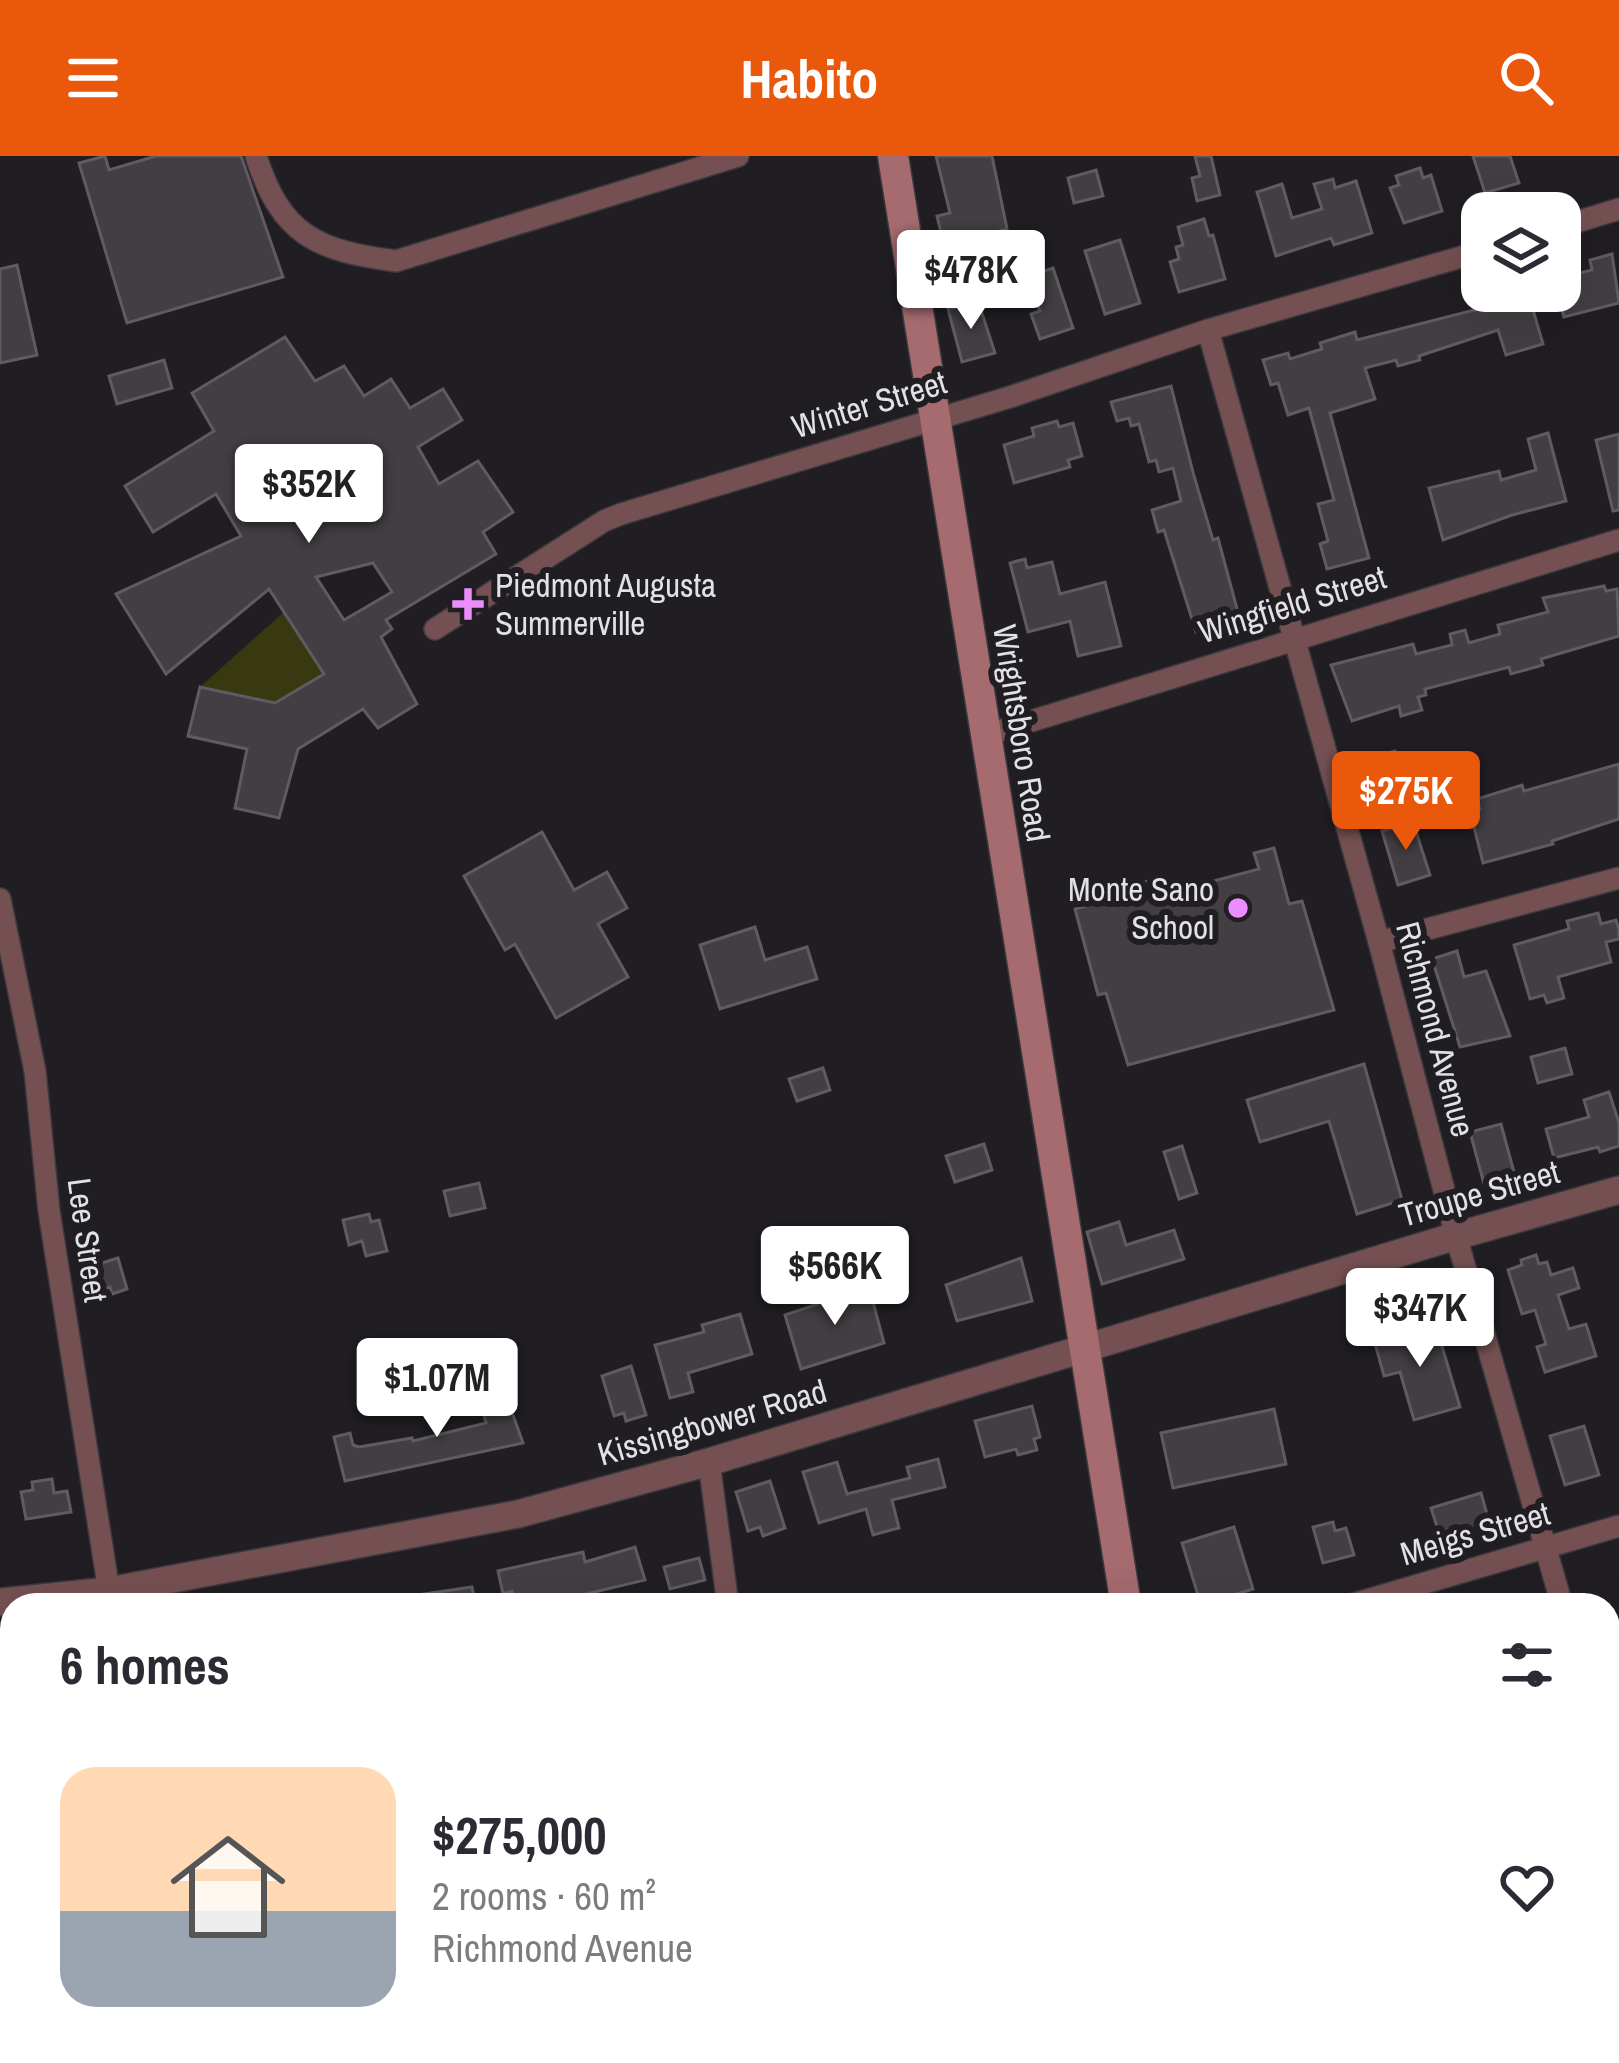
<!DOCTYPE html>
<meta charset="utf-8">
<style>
:root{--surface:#fff;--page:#f7f7f7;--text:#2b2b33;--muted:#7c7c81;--accent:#ea580c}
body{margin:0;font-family:"Archivo Narrow",sans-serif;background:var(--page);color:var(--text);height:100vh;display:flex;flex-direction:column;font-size:45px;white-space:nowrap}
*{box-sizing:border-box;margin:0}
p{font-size:39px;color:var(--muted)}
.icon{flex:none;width:66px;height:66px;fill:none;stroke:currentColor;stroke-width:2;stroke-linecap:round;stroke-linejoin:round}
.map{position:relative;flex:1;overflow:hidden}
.side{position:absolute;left:0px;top:1437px;width:1620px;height:471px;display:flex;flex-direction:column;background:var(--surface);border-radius:36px 36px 0 0;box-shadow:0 12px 48px #0002}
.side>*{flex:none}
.tools{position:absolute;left:1461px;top:36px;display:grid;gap:24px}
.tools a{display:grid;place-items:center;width:120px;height:120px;border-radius:24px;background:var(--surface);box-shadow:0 12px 48px #0002;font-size:60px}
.price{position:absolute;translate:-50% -102px;padding:0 27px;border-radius:12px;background:#fff;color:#222;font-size:39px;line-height:78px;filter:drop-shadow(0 3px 6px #0008)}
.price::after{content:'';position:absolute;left:50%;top:72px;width:36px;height:27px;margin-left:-18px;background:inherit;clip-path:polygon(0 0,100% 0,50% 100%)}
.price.selected{background:var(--accent);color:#fff}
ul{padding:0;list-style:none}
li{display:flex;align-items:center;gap:36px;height:300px;padding:0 60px}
li span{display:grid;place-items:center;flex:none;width:336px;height:240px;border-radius:36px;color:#555}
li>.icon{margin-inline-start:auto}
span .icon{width:144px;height:144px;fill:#fffc;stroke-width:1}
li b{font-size:51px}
h2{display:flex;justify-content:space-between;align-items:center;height:144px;padding:0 60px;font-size:51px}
header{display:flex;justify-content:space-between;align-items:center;height:156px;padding:0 60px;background:var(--accent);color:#fff;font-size:54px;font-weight:700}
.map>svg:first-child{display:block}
</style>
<header><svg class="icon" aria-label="menu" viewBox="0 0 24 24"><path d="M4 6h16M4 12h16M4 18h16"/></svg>Habito<svg class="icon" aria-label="search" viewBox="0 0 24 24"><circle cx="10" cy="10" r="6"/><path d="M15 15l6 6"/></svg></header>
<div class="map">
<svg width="1619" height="1907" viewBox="0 0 1619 1907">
<rect width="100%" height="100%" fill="#201e23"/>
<!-- green -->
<polygon fill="#383911" points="284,456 324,518 275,547 200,531"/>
<!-- building -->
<g fill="#423e43" stroke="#5f5b60" stroke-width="3" fill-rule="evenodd">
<polygon points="105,0 109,14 156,0 241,0 283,121 127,167 79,7"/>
<polygon points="936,0 992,0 1007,73 944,89 937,60 950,57"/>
<polygon points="1195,0 1211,0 1220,39 1197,45 1192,22 1200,20"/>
<polygon points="1473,0 1510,0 1519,27 1485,37"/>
<polygon points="1420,12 1423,22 1431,19 1442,55 1404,67 1390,32 1399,29 1396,20"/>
<polygon points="1096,14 1103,40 1074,47 1068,22"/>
<polygon points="1333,23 1335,32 1356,25 1372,77 1334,89 1331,82 1276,100 1257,36 1282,28 1292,62 1322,53 1314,28"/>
<polygon points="1204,63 1209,80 1213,79 1225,123 1179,136 1170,106 1179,103 1176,91 1183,89 1178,71"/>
<polygon points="1120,84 1140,147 1105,158 1085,95"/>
<polygon points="1612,98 1619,147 1564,161 1557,135 1560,122 1592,114 1590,104"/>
<polygon points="17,109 37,199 0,207 0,113"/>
<polygon points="1053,112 1073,172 1040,183 1031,158 1040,155 1028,121"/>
<polygon points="1529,140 1543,188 1506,199 1498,174 1419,200 1420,204 1398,210 1396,204 1365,212 1375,243 1330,257 1369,402 1327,413 1320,388 1328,385 1318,348 1334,344 1309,252 1288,259 1278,227 1271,229 1263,204 1288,197 1290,203 1322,193 1320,187 1355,176 1357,184"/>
<polygon points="978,145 995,197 962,206 948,153"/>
<path d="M 285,181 L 315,225 L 344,210 L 364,240 L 391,223 L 410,252 L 443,233 L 462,264 L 418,291 L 439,328 L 478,305 L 513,356 L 483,376 L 496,398 L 386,464 L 392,473 L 381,481 L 417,548 L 378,572 L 363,553 L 298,593 L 279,662 L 235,652 L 247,593 L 188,580 L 200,531 L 275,547 L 324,518 L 269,433 L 166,518 L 116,438 L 241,380 L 216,338 L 153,376 L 125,330 L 214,275 L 192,237 ZM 373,407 L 392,436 L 344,464 L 316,421 Z"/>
<polygon points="164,204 172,232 117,248 109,220"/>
<polygon points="1171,230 1194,320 1213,384 1218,382 1240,464 1196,476 1164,374 1158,376 1152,354 1181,345 1173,312 1159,316 1156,304 1149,306 1139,268 1131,270 1129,262 1117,265 1111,246"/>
<polygon points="1057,265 1059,271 1073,267 1082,300 1068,304 1070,311 1014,327 1004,289 1034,280 1032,272"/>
<polygon points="1548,277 1566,345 1512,359 1443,384 1429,332 1499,315 1501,324 1536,314 1528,283"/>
<polygon points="1619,278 1619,354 1613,355 1596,284"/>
<polygon points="1025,403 1027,412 1052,406 1060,438 1105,426 1121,490 1078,500 1070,465 1028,476 1010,407"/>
<polygon points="1604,430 1606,435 1617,433 1619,480 1541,503 1543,509 1511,518 1509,511 1425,533 1426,539 1418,541 1422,554 1401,560 1399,550 1352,565 1331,509 1413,488 1416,498 1452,489 1450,478 1465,474 1469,487 1500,478 1498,469 1548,456 1543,442"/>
<polygon points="1395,595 1401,617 1366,626 1360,604"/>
<polygon points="1619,608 1619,663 1552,685 1553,688 1483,707 1470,655 1480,653 1477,643 1522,629 1524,635"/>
<polygon points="1413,666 1430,719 1398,729 1382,675"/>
<polygon points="542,676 574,734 607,716 627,752 598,768 628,821 556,862 515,788 505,794 464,720"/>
<polygon points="1274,692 1289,748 1302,745 1334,854 1128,909 1106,837 1098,839 1075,753 1141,736 1139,727 1160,722 1165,738 1259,713 1254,697"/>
<polygon points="1598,757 1601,768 1616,764 1619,774 1619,783 1606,786 1611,806 1558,821 1564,842 1547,847 1544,839 1530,843 1514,789 1569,773 1567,765"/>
<polygon points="755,771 765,804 807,791 817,823 720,853 700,789"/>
<polygon points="1457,795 1464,821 1486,815 1510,880 1460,891 1432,803"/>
<polygon points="1565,892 1572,918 1538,927 1531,901"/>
<polygon points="1364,908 1402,1044 1357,1058 1329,965 1260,986 1247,944"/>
<polygon points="823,912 830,934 797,945 789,923"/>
<polygon points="1609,936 1619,967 1619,990 1600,996 1598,991 1554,1002 1546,973 1589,961 1584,944"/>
<polygon points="1501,968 1515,1020 1484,1028 1470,976"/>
<polygon points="984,988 992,1014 955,1026 946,1000"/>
<polygon points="1182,990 1197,1037 1179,1043 1164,996"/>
<polygon points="479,1027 485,1052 450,1060 444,1035"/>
<polygon points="369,1058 371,1066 379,1064 387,1095 366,1100 362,1085 349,1089 343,1064"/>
<polygon points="1119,1066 1126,1089 1174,1074 1184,1103 1102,1128 1087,1076"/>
<polygon points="1536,1099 1539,1108 1547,1106 1551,1119 1573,1112 1579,1132 1558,1139 1569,1173 1586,1168 1596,1200 1545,1216 1537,1191 1546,1188 1535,1154 1522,1158 1508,1114 1522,1109 1521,1104"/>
<polygon points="118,1102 127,1133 112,1138 110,1131 90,1137 83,1113"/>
<polygon points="1021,1102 1032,1145 957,1165 946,1129"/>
<polygon points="869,1131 884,1187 801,1213 785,1159"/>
<polygon points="740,1158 752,1198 688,1217 693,1236 670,1242 655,1189 704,1176 702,1169"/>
<polygon points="1422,1170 1423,1174 1436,1170 1460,1251 1414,1264 1400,1216 1384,1220 1374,1184"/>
<polygon points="631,1210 646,1259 626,1265 624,1257 614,1260 602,1220"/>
<polygon points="498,1217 523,1287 345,1325 334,1281 350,1277 353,1289 359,1291 412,1282 413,1285 486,1267 475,1223"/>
<polygon points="1032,1250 1040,1281 1034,1283 1037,1294 1018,1299 1016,1293 985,1301 975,1265"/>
<polygon points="1274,1253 1286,1308 1173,1332 1161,1277"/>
<polygon points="1584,1270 1599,1319 1565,1329 1550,1280"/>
<polygon points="938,1303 945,1331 892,1344 899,1372 873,1379 866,1353 819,1367 803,1316 837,1306 847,1338 910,1322 907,1311"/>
<polygon points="52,1323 54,1337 67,1335 71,1356 26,1363 21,1336 33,1334 32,1326"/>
<polygon points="770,1325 785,1372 763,1380 760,1371 748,1375 736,1336"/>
<polygon points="1481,1337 1490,1369 1453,1380 1451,1373 1439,1377 1431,1352"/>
<polygon points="1333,1366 1335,1375 1346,1372 1354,1399 1323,1407 1313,1371"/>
<polygon points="1234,1371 1253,1433 1201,1449 1182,1387"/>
<polygon points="635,1391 645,1424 540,1449 516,1449 512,1435 503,1438 498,1415 583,1396 585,1406"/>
<polygon points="699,1402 705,1424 670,1433 664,1411"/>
<polygon points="472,1431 475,1449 410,1449 410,1440"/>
</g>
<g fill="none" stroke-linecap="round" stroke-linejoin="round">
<!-- minor casing -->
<g stroke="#3b393e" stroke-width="24">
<g id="minor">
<path d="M 256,0 C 281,79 317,95 396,105 L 738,0"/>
<polyline points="1560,71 1619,53"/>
<polyline points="1208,174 1379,786 1456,1080 1562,1449"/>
<polyline points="435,473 604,365 621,358 1010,241 1208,174 1482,95"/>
<polyline points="986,579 1619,384"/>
<polyline points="0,743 35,915 49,1055 109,1435"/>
<polyline points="1379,786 1619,722"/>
<polyline points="709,1306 728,1449"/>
<polyline points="1350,1449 1619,1370"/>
<polyline points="1608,1603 1619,1641"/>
<polyline points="1608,1708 1619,1705"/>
<polyline points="172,1896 175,1907"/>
</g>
</g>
<!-- tertiary casing -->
<g stroke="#3b393e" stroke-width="30">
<polyline id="tertiary" points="0,1446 109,1435 518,1358 709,1306 1456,1080 1619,1034"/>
</g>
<!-- secondary casing -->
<g stroke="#3b393e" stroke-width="33">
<g id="secondary">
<polyline points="893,0 1126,1449"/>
<polyline points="1197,1896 1199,1907"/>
</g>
</g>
<!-- minor -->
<use href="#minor" stroke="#755052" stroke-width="21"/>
<!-- tertiary -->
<use href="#tertiary" stroke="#755052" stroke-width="27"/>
<!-- secondary -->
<use href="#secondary" stroke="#a56b6f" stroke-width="30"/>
</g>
<!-- markers -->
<g fill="#ea8dfd" stroke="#201e23" stroke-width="4.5">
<path d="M462 430h12v12h12v12h-12v12h-12v-12h-12v-12h12z"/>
<circle cx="1238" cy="752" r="12"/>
</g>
<g text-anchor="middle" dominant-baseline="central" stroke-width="12" stroke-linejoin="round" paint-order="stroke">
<!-- street labels -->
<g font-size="33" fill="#e2e1e4" stroke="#201e23">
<text transform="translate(869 248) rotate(-17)">Winter Street</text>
<text transform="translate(1292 448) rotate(-17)">Wingfield Street</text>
<text transform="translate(1022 577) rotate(81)">Wrightsboro Road</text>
<text transform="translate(1436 873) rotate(75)">Richmond Avenue</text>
<text transform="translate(1479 1037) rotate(-16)">Troupe Street</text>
<text transform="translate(88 1084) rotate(82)">Lee Street</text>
<text transform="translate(712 1266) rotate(-16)">Kissingbower Road</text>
<text transform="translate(1475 1377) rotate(-16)">Meigs Street</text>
</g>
<!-- poi labels -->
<g font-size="33" fill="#e2e1e4" stroke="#201e23" text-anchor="start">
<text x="495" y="429">Piedmont Augusta<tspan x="495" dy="38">Summerville</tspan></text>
<text x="1214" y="733" text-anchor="end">Monte Sano<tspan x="1214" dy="38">School</tspan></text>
</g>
</g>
</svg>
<div class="tools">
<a><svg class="icon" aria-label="layers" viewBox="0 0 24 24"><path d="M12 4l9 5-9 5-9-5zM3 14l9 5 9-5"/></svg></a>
</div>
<b class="price" style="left:971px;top:176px">$478K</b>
<b class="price" style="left:309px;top:390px">$352K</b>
<b class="price selected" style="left:1406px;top:697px">$275K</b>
<b class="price" style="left:835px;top:1172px">$566K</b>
<b class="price" style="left:1420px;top:1214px">$347K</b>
<b class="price" style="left:437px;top:1284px">$1.07M</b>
<section class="side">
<h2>6 homes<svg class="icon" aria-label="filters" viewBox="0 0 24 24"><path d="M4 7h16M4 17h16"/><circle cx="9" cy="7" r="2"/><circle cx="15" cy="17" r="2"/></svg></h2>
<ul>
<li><span style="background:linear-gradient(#ffd9b3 60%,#9aa5b1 0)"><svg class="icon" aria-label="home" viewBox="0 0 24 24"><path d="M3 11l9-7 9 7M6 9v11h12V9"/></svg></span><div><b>$275,000</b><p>2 rooms · 60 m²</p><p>Richmond Avenue</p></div><svg class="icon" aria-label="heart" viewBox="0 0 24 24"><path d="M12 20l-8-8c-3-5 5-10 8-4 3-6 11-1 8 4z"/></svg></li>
</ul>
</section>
</div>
